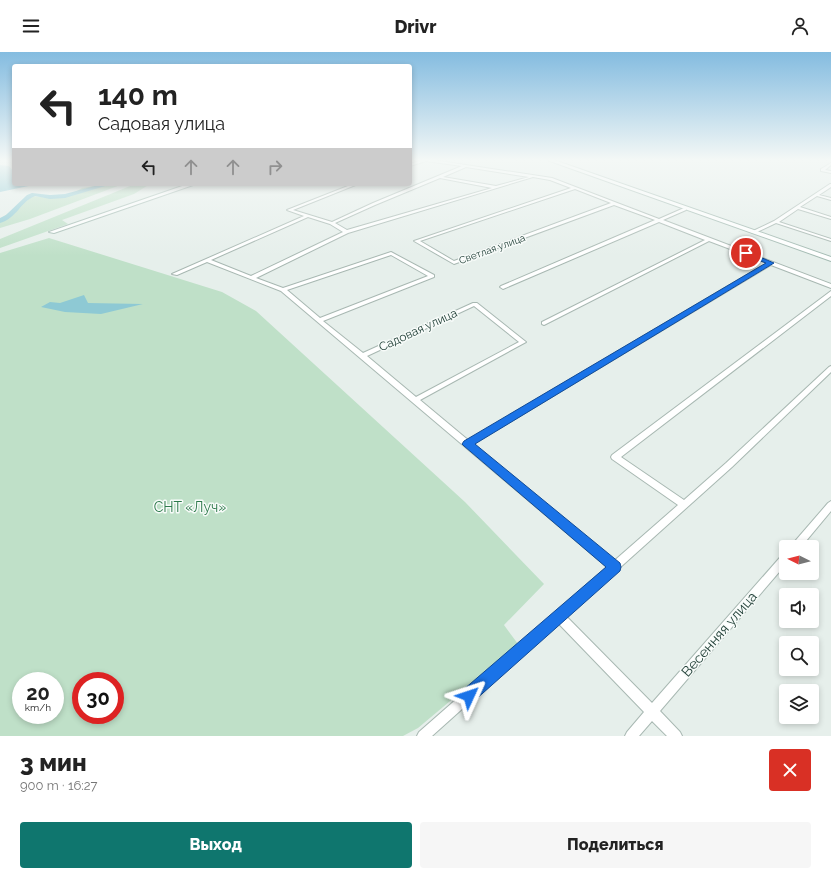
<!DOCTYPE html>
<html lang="ru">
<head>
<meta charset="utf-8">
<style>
  :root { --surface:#fff; --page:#f6f6f6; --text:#222; --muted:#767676; --accent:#0f766e }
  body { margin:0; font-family:Raleway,sans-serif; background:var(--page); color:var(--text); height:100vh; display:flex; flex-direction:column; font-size:15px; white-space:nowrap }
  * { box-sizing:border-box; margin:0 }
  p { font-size:13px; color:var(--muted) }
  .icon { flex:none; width:22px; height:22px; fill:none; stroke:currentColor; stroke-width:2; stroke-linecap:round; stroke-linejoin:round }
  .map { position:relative; height:684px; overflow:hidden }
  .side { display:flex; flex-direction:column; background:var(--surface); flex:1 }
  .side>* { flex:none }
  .guide { position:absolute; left:12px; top:12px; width:400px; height:122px; border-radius:4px; box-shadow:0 2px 6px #0003; background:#fff; color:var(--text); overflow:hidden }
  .needle { width:26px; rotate:276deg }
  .tools { position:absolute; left:779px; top:488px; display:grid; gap:8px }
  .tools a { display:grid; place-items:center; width:40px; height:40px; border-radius:4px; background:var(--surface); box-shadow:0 2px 6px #0003; font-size:20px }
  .speed { position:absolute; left:12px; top:620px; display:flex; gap:8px; font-size:20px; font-weight:700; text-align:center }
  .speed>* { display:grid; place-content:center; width:52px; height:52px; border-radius:50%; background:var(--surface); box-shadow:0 2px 6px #0003; line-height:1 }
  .speed small { font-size:10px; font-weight:400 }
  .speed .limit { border:6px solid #d22; background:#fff; color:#111 }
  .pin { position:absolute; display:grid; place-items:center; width:34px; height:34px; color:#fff; margin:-17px; border:2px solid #fff; border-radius:50%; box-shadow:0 1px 4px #0007 }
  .me { position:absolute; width:44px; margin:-22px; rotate:48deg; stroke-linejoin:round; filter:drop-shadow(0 0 3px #0008) }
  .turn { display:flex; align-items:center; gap:14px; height:84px; padding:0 20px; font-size:18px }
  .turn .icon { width:52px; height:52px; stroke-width:2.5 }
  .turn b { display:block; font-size:28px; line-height:34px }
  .lanes { display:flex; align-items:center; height:38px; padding:0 20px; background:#0003; justify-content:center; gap:20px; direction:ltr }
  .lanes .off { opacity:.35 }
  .round { display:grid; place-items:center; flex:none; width:42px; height:42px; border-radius:4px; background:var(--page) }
  .head { display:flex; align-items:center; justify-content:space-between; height:68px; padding:0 20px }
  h1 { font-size:24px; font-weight:800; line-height:30px }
  .cta { display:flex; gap:8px; margin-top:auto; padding:8px 20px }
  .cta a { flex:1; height:46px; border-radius:4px; background:var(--accent); color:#fff; font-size:16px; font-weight:800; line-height:46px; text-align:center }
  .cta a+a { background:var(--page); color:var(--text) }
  header { display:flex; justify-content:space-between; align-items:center; height:52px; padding:0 20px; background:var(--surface); font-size:18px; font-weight:800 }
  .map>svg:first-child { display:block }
  .green { fill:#bfe0c8; fill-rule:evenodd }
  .water { fill:#8ec9d4 }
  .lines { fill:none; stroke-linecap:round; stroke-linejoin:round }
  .river { fill:#8ec9d4; fill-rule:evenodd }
  .street-casing { stroke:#a8b8b2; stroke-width:2 }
  .secondary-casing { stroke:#a4bbb3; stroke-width:2 }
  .street { fill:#fff; fill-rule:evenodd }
  .secondary { fill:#fff; fill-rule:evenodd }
  .route { fill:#1a73e8; stroke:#114b97 }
  .labels { text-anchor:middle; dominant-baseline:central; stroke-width:3; stroke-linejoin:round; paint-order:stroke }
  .far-street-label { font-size:10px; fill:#24423a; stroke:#f7fbf9 }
  .street-label { font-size:12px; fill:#24423a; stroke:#f7fbf9 }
  .near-park-label { font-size:14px; fill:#2d7a4b; stroke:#f7fbf9 }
  .near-street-label { font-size:14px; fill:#24423a; stroke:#f7fbf9 }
</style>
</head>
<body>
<header><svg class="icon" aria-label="menu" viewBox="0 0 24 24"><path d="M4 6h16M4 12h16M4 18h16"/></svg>Drivr<svg class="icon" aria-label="person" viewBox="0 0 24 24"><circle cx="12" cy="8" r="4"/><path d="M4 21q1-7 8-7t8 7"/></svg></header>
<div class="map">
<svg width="831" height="684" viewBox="0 0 831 684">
  <rect width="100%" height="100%" fill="#e6efeb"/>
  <path class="green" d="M108 132H123L30 167 0 176V167L33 144 50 146 68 144 82 136Z
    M135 132H150L134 142 62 168 68 172 0 196V187Z
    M49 186 222 240 256 259 465 450 544 532 504 573 518 592 418 676 403 684H0V201ZM21 629H55V663H21ZM81 629H115V663H81Z"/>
  <path class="water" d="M0 113 9 114 14 120V132H38L0 140Z
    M84 243 88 251 143 252 101 262 65 260 41 255 50 250 60 251Z"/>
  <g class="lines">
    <path class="river" d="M102 132H112L65 146 50 147 35 144C20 150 17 166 0 171V166L6 163 27 143 32 141 50 143 65 142Z"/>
    <defs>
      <path id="street" d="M422 108H433L552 126 659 167 684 156H686V158L663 168 831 232V236L771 213 473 392 614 509 678 453 612 407 611 405 612 403 831 239V244L621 405 684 448 726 411 829 315 831 314V320L732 415 566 564 652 651 783 502 786 501V512L660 659 680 680 682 684H667L652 669 639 684H625L627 680 644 660 558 571 432 684H417L419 680 607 515 281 239 207 210 177 223 172 222 304 164 287 158 353 132H358L293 158 332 170 373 151 462 114 426 109 410 114V112ZM466 115 529 125 496 134 443 125ZM533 125 550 128 571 136 414 189 454 212 614 153 655 168 501 234 500 235 503 237 659 170 705 188 542 270V272L544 273 709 189 767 211 468 388 420 348 526 290 477 251H473L363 301 323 269 434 225V223L391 200 283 236 256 226 348 181ZM440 126 492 136 347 178 335 171 375 153ZM575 137 611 151 454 209 420 189ZM308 165 330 172 343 180 251 224 211 208ZM391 203 428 224 320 266 287 238ZM474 254 519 290 416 345 367 304Z
        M831 111V113L825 118 831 119V121L821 119V117Z
        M830 132H831V135L819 143 831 146V148L817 144 800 155 831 165V167L798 157 779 170 831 187V189L776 171 755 181 751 180 774 169Z
        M831 449V459L801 495H790L828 451Z"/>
      <path id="secondary" d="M547 108H554L831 205V209Z
        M188 132H196L54 181 49 180Z"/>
    </defs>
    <use href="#street" class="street-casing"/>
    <use href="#secondary" class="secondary-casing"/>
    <use href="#street" class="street"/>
    <use href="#secondary" class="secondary"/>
  </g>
  <linearGradient id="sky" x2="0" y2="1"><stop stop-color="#84bce0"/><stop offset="0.53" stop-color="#f4f8f6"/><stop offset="1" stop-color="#f4f8f6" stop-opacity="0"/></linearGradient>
  <rect width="831" height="204" fill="url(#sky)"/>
  <path class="route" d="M746 199 774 211 475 392 620 511 621 515 620 519 474 649 469 651 463 649 461 644 463 638 606 515 464 394 462 392 464 389 766 211 744 203V200Z"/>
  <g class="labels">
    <g class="far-street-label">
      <text transform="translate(492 197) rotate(-20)">Светлая улица</text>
    </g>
    <g class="street-label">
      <text transform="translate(418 278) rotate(-25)">Садовая улица</text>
    </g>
    <g class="near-park-label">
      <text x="190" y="455">СНТ «Луч»</text>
    </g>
    <g class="near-street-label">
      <text transform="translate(719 582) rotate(-49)">Весенняя улица</text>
    </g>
  </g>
</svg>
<div class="tools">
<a><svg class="needle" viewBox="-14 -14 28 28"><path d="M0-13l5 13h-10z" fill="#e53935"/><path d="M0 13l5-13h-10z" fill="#767676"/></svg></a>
<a><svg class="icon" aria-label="sound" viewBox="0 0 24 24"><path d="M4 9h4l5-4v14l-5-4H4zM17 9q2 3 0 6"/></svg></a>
<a><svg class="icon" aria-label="search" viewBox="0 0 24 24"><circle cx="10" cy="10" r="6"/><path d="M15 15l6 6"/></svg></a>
<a><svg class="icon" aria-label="layers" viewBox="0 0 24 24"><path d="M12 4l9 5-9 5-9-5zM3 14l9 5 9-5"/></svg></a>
</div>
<div class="speed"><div>20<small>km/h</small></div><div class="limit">30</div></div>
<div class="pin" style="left:746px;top:201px;background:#d93025"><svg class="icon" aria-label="arrive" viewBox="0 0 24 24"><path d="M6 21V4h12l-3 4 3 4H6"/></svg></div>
<svg class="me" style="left:469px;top:644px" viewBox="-20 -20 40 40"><path d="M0-17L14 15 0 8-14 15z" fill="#1a73e8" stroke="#fff" stroke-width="4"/></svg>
<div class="guide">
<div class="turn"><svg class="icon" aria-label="left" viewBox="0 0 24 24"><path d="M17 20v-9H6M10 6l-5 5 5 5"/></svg><div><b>140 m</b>Садовая улица</div></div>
<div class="lanes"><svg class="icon" aria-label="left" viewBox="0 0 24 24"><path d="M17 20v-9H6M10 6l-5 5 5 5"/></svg><svg class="icon off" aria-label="ahead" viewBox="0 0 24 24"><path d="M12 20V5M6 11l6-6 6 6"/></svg><svg class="icon off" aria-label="ahead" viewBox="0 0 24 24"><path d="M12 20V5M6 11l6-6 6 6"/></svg><svg class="icon off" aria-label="right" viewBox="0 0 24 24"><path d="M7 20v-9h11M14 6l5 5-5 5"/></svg></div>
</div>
</div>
<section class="side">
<div class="head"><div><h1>3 мин</h1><p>900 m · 16:27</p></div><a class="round" style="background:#d93025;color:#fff"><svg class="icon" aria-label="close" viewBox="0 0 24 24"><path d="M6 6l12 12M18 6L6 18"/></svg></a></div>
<div class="cta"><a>Выход</a><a>Поделиться</a></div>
</section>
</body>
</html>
